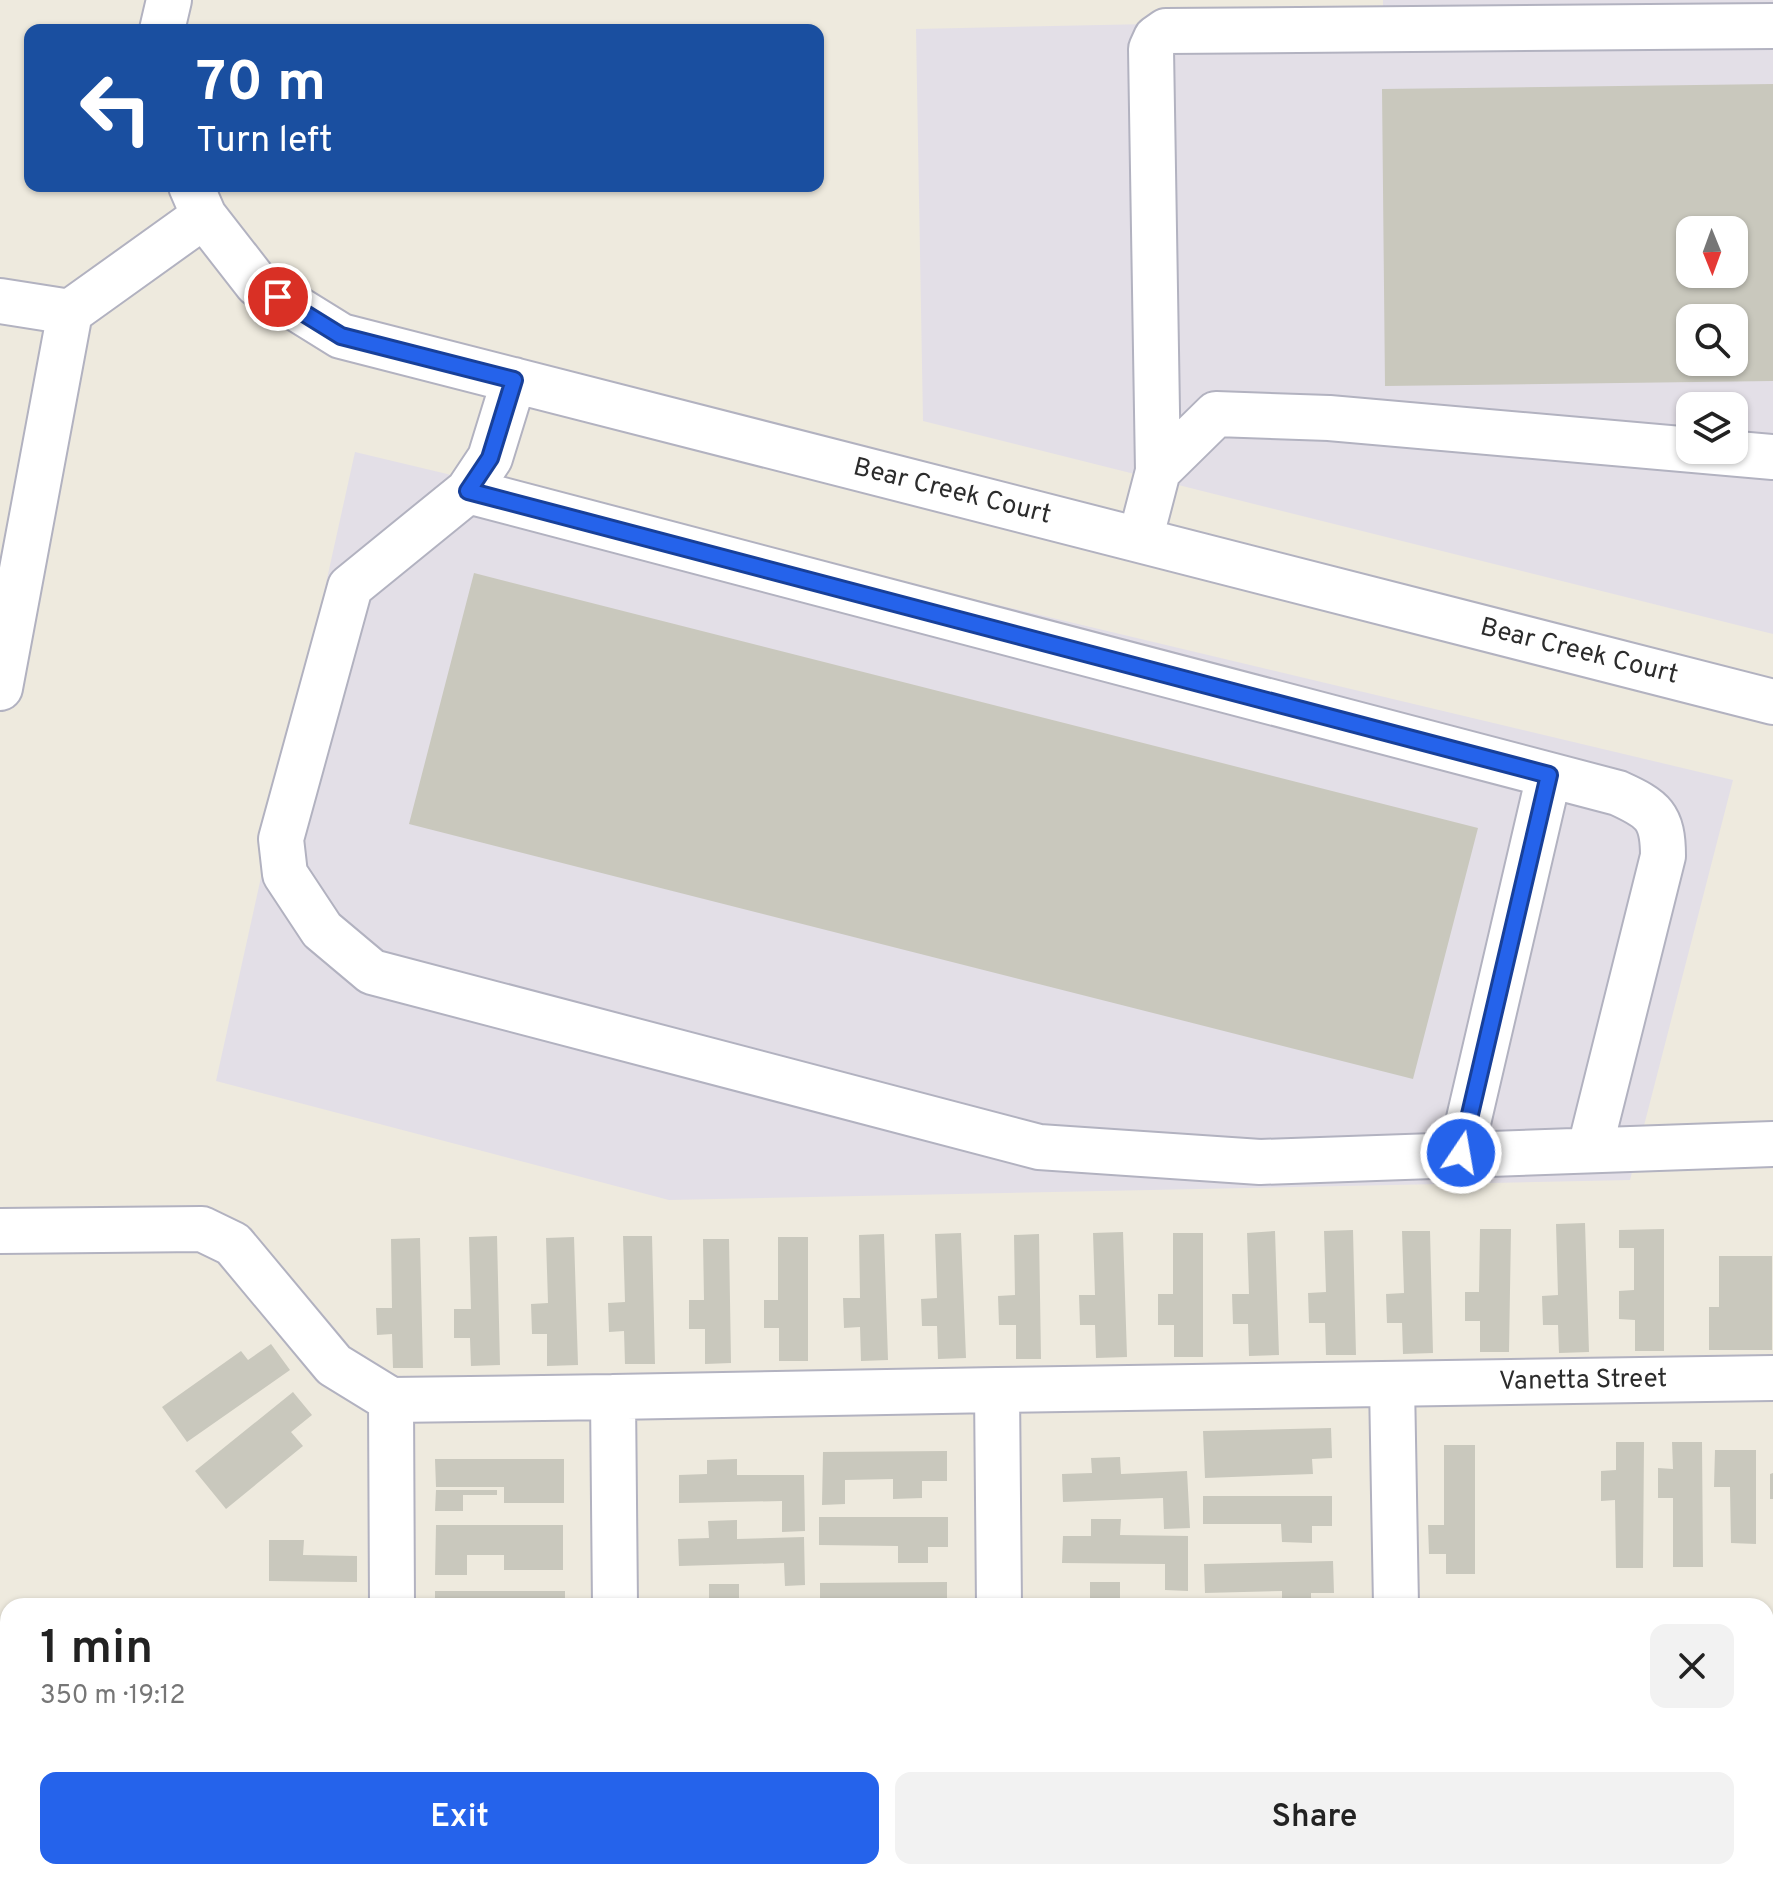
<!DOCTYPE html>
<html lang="en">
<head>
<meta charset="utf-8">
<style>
  :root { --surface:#fff; --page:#f2f2f2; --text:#222; --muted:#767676; --accent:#2563eb }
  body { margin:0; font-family:Overpass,sans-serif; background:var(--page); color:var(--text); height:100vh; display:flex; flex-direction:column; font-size:30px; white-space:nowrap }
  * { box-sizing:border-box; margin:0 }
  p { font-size:26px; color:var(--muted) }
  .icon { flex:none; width:44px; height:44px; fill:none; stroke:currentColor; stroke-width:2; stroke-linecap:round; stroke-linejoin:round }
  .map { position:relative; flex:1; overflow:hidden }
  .drawer { position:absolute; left:0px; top:1598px; width:1774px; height:282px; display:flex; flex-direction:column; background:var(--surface); border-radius:24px 24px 0 0; box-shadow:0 2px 6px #0004 }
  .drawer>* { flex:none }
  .banner { position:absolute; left:24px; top:24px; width:800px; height:168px; border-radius:16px; box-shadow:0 2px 6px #0004; background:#1a4fa0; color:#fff; overflow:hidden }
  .needle { width:52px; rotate:179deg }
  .controls { position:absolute; left:1676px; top:216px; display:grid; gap:16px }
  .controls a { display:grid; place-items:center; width:72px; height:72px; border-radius:16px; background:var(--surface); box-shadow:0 2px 6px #0004; font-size:40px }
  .pin { position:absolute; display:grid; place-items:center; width:68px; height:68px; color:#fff; margin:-34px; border:4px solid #fff; border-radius:50%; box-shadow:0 2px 8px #0007 }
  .me { position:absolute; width:88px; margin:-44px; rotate:12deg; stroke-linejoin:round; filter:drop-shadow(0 0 6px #0008) }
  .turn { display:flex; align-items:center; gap:28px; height:168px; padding:0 40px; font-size:36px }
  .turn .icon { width:104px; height:104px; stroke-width:2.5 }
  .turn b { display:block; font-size:56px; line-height:68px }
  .round { display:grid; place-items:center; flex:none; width:84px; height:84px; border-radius:16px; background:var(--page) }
  .summary { display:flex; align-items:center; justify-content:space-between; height:136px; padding:0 40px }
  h1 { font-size:48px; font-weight:600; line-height:60px }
  .action { display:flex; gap:16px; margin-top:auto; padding:16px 40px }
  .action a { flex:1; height:92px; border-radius:16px; background:var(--accent); color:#fff; font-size:32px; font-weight:600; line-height:92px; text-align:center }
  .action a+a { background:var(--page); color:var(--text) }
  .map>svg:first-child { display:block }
  .industrial { fill:#e3dfe7; fill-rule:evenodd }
  .building { fill:#c9c8bd; fill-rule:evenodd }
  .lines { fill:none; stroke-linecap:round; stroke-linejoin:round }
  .minor-casing { stroke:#b2b2c0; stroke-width:48 }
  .minor { stroke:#fff; stroke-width:44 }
  .route-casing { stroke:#184099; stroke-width:20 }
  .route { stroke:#2563eb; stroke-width:14 }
  .labels { text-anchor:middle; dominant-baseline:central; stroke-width:6; stroke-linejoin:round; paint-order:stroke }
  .street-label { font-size:26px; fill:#2c2c2c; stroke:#fff }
</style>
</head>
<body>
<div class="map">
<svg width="1773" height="1879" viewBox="0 0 1773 1879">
  <rect width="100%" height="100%" fill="#eeeade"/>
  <path class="industrial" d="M1383 0H1773V634L923 421 916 29 1383 19ZM1690 230H1734V274H1690ZM1690 318H1734V362H1690ZM1690 406H1734V450H1690Z
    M355 452 1733 780 1630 1180 669 1200 216 1081Z"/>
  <path class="building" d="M1773 84V381L1385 386 1382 89ZM1690 230H1734V274H1690ZM1690 318H1734V362H1690Z
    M474 573 1478 828 1413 1079 409 824Z
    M1585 1223 1589 1352 1559 1353 1558 1325H1543L1542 1296 1558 1295 1556 1224Z
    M1480 1229H1511L1509 1352H1480V1321H1465V1292H1479Z
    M1664 1229V1351H1635V1320L1619 1319V1291L1634 1290V1248H1619V1230Z
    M1353 1230 1356 1355H1326L1325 1323H1309L1308 1293 1326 1292 1324 1231Z
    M1275 1231 1279 1355 1249 1356 1248 1324H1233L1232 1294H1249L1247 1233Z
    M1402 1231H1430L1433 1353 1403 1354 1402 1323H1387L1386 1294 1404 1293Z
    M1123 1232 1127 1357 1096 1358 1095 1325H1080L1079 1295H1095L1093 1233Z
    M961 1233 966 1358 938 1359 937 1326H922L921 1299 937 1298 935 1234Z
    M1173 1233H1203V1357H1174V1325H1158V1294H1173Z
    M884 1234 888 1360 861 1361 860 1327 844 1328 843 1298H860L859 1235Z
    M1039 1234 1041 1359H1016V1325H999L998 1296 1015 1295 1014 1235Z
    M497 1236 500 1365 471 1366 470 1338H454V1309H471L469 1237Z
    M623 1236H652L655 1364H625L624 1331 609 1332 608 1303 625 1302Z
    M574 1237 578 1365 547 1366V1334H532L531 1304 548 1303 546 1238Z
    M778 1237H808V1361H779V1328H764V1300H778Z
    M420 1238 423 1368H393L392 1334 377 1335 376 1308H392L391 1239Z
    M703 1239H729L731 1363 705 1364V1329H689V1300H704Z
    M1719 1256H1772V1350H1709V1307H1719Z
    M271 1344 290 1370 187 1442 162 1407 241 1351 248 1360Z
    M293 1392 312 1415 291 1432 303 1446 226 1509 195 1471Z
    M1331 1428 1332 1458 1312 1459 1313 1474 1205 1478 1203 1431Z
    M1616 1442H1644L1643 1568H1616L1615 1500 1601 1501V1471L1616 1470Z
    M1672 1442H1702L1703 1567H1673V1498H1658V1468L1673 1469Z
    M1444 1445H1475V1574H1446V1554H1429L1428 1525H1444Z
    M1715 1450H1756V1544L1731 1543 1730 1487H1714Z
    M947 1451V1481H922V1498L893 1499V1479L845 1480V1504L822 1505 823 1452Z
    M1120 1457 1121 1474 1187 1471 1190 1528 1164 1529 1163 1498 1063 1502 1062 1474 1092 1473 1091 1458Z
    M435 1459H564V1503H504V1487H436Z
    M737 1459V1475H804L805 1531 782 1532V1501L679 1503V1475L707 1474V1460Z
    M1773 1473V1499H1770V1474Z
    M436 1490H497V1495H463V1511H435Z
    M1203 1496H1332V1526H1312V1543L1282 1542 1281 1524H1203Z
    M819 1517H948V1547H928V1563H898V1546L819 1545Z
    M1091 1519H1121L1120 1535 1188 1536V1591L1165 1590V1564L1062 1563 1063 1536H1091Z
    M737 1520V1539L804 1537 805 1585 785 1586 784 1563 679 1566 678 1539 709 1538 708 1521Z
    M436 1525H563V1570H504V1555H467V1575H435Z
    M269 1540H304L303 1555 357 1556V1582L269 1581Z
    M1333 1561 1334 1593H1311V1606H1282V1591L1205 1593 1204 1564Z
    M947 1582V1606H820V1583Z
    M1090 1582H1120V1599H1188V1606H1062V1599H1090Z
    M709 1584H739V1600L804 1601V1606H679V1601L709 1600Z
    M435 1591H565V1606H435Z
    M1766 1634H1773V1760H1766Z
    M251 1872H332V1879H251Z
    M436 1872H564V1879H436Z
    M680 1872H805V1879H680Z
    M824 1872H949V1878H824Z
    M1065 1872H1188L1189 1879H1065Z
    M1441 1872H1466L1467 1879H1441Z
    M1508 1872H1537V1879H1508Z
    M1644 1872H1670L1671 1879H1644Z
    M1710 1872H1737V1879H1710Z"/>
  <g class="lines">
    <defs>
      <path id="minor" d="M162 30 169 0
        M191 186 204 216 257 284 341 336 1773 702
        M0 301 70 312 204 216
        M514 380 490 458 468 491 350 587 281 839 285 874 322 930 372 972 1039 1147 1260 1162 1773 1144
        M1158 471 1151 49 1156 38 1166 31 1773 26
        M468 491 1618 793C1653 809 1663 816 1663 856L1590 1148
        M1140 540 1158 471 1216 414 1329 418 1773 457
        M0 688 70 312
        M1461 1153 1549 775
        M0 1231 202 1229 233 1244 334 1365 391 1400 613 1397
        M1392 1384 1396 1606
        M391 1400 392 1606
        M615 1606 613 1397 997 1390
        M999 1606 997 1390 1773 1378
        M1766 1813H1773
        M393 1872V1879
        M616 1872V1879
        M1001 1872V1879
        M1401 1879V1872"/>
    </defs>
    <use href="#minor" class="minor-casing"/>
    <use href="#minor" class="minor"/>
  </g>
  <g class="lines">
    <defs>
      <path id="route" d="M278 297 341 336 514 380 490 458 468 491 1549 775 1461 1153"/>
    </defs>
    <use href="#route" class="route-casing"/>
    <use href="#route" class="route"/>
  </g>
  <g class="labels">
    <g class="street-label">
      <text transform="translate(952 492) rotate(14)">Bear Creek Court</text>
      <text transform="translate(1579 652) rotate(14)">Bear Creek Court</text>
      <text transform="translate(1583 1381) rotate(-1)">Vanetta Street</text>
    </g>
  </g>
</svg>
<div class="controls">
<a><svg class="needle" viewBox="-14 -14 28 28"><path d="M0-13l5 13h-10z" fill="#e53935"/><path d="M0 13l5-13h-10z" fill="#767676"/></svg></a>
<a><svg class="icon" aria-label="search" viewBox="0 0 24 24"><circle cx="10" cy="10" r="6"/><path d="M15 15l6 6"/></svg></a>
<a><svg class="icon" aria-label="layers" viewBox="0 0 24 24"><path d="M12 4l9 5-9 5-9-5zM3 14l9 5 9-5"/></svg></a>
</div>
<div class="pin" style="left:278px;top:297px;background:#d93025"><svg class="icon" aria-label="arrive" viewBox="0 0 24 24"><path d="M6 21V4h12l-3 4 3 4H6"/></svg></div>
<svg class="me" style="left:1461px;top:1153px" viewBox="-20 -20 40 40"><circle r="17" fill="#2563eb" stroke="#fff" stroke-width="3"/><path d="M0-11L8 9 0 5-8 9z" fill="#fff"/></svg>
<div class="banner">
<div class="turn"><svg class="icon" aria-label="left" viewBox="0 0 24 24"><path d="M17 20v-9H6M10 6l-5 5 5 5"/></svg><div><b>70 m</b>Turn left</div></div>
</div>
<section class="drawer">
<div class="summary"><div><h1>1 min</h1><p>350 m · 19:12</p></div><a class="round"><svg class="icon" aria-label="close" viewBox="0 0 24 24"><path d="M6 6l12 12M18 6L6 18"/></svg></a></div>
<div class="action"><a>Exit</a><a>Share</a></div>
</section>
</div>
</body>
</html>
